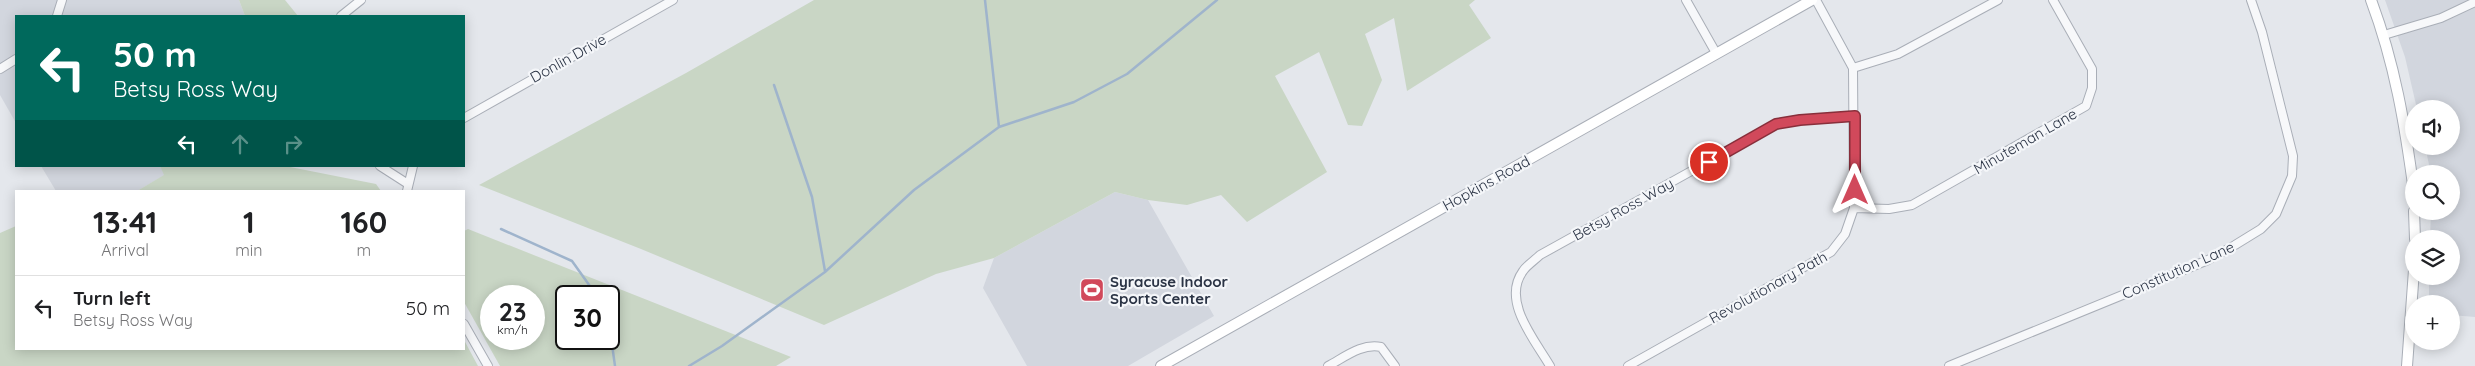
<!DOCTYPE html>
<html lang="en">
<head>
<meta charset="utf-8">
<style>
  :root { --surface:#fff; --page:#f6f6f6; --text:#202124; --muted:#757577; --line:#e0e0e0 }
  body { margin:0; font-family:Quicksand,sans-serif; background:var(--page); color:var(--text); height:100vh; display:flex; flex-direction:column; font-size:19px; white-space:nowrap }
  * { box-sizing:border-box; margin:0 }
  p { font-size:16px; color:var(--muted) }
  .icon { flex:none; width:28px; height:28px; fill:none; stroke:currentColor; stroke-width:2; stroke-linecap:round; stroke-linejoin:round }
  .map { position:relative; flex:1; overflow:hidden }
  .drawer { position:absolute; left:15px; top:190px; width:450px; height:160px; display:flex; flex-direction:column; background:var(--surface); border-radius:0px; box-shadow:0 2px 12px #0003 }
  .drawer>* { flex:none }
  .guide { position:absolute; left:15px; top:15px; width:450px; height:152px; border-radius:0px; box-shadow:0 2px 12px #0003; background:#00695c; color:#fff; overflow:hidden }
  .tools { position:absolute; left:2405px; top:100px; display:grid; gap:10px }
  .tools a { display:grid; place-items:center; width:55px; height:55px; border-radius:50%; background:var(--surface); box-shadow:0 2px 12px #0003; font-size:25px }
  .speed { position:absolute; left:480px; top:285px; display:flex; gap:10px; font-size:25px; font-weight:700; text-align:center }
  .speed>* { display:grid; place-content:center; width:65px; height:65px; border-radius:50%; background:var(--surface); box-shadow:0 2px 12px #0003; line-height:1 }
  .speed small { font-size:12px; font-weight:400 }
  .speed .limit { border:2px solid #111; border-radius:8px; background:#fff; color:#111 }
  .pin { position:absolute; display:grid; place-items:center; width:42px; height:42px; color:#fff; margin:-21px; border:2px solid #fff; border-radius:50%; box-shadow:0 1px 5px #0007 }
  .me { position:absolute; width:55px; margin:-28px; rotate:0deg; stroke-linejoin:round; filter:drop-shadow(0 0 4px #0008) }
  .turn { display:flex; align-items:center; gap:18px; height:105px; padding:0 15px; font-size:22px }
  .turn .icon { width:65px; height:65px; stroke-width:2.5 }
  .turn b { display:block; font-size:35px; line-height:42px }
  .lanes { display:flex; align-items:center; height:48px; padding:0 15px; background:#0003; justify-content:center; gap:25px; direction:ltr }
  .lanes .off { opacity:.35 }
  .eta { display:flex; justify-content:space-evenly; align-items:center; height:85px; text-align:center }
  .eta b { font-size:30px; font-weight:800; line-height:35px }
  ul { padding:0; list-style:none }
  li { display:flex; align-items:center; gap:15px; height:65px; padding:0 15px; border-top:1px solid var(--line) }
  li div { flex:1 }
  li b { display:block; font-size:19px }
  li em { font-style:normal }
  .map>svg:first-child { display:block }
  .built { fill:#d2d6de }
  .green { fill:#c9d6c5; fill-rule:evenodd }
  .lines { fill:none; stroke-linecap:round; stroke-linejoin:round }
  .stream { stroke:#9fb4cc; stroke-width:2.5 }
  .street-casing { stroke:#a9aeb7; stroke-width:10 }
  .secondary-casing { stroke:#a9aeb7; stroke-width:12 }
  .street { stroke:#f7f8fa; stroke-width:8 }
  .secondary { stroke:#fff; stroke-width:10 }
  .route-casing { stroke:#882f3b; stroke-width:12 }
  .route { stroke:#d1495b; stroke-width:9 }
  .labels { text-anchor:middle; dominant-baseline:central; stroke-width:4.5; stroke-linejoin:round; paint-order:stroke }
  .street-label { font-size:15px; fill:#2b3445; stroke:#f4f6f9 }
  .poi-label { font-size:15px; font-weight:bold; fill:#2b3445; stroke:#f4f6f9; text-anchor:start }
</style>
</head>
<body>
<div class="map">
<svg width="2475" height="366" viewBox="0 0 2475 366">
  <rect width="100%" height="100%" fill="#e4e7ec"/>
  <path class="built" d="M0 0H239L245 16H16V123L0 95Z
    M2385 0H2475V317L2451 315V304H2429V276H2451V239H2430L2431 211H2451V174H2431L2425 146H2451V109H2417L2405 57Z
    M41 166H160L165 175 137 191H56Z
    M1115 192 1148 200 1214 316 1128 366H1027L983 288 994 258Z"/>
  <path class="green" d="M239 0H285L298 16H245Z
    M814 0H1475L1469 5 1491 38 1407 91 1394 18 1365 34 1382 80 1362 126 1348 125 1319 52 1275 76 1327 172 1247 222 1221 195 1187 205 1148 200 1115 192 994 258 936 274 824 325 641 249 479 185 686 73Z
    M160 166H285L376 184 381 191H137L164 175Z
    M16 226V349H464V340L478 366H0V233Z
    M468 229 791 357 776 366H500L464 302V231ZM491 296H534V339H491ZM609 296V339H566V296Z"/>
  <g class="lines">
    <path class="stream" d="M985 0 999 127
      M774 85 812 197 825 271
      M501 229 572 261 597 296
      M609 323 615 366
      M689 366 722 346 825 272 914 190 999 127 1074 102 1127 74 1217 0"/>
    <defs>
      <path id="street" d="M1686 0 1716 53
        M57 16 62 0
        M341 16 361 0
        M2384 35 2441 18 2475 2
        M1853 68 1898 54 1998 0
        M0 69 16 59
        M464 118 673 0
        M380 166 408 184
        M407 191 413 166
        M1854 208 1889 209 1912 205 2086 106 2092 88V69L2053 0
        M464 324 488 366
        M1328 366C1345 357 1362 343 1381 347L1395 366
        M1550 366C1535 340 1501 301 1523 271 1527 265 1535 260 1540 255L1776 124 1801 120 1855 116
        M1628 366 1831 252 1845 234 1854 208 1853 68 1816 0
        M1949 366 2208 260 2235 245 2261 229 2276 214 2292 176 2293 156 2262 32 2251 0"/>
      <path id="secondary" d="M2371 0C2395 64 2405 125 2414 192
        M2414 211 2415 239
        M1161 366 1812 0
        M2407 366 2414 270"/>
    </defs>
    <use href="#street" class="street-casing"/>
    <use href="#secondary" class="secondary-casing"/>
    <use href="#street" class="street"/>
    <use href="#secondary" class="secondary"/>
  </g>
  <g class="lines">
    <defs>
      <path id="route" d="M1709 162 1776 124 1800 120 1855 116V190"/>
    </defs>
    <use href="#route" class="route-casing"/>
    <use href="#route" class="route"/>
  </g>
  <defs>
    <symbol id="stadium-square" viewBox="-11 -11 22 22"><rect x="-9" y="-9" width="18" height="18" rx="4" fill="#d1495b" stroke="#f4f6f9"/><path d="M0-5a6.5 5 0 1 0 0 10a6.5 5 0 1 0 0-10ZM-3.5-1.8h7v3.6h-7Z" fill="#fff"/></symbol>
  </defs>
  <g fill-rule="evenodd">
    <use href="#stadium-square" x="1078" y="276" width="28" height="28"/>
  </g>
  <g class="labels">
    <g class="street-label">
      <text transform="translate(568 58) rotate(-29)">Donlin Drive</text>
      <text transform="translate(2025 141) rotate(-30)">Minuteman Lane</text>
      <text transform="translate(1486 183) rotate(-29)">Hopkins Road</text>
      <text transform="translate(1623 209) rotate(-29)">Betsy Ross Way</text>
      <text transform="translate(2178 270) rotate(-24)">Constitution Lane</text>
      <text transform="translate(1768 287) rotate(-29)">Revolutionary Path</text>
    </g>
    <g class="poi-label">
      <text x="1110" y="281">Syracuse Indoor<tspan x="1110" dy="17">Sports Center</tspan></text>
    </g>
  </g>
</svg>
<div class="tools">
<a><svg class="icon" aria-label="sound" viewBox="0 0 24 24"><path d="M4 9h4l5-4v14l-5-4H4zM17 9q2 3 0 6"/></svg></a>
<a><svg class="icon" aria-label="search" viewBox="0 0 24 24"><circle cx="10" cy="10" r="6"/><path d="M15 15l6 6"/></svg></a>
<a><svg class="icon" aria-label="layers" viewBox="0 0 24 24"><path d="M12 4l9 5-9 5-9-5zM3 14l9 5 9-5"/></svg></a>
<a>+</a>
</div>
<div class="speed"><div>23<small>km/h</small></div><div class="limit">30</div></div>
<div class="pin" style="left:1709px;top:162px;background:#d93025"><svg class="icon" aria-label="arrive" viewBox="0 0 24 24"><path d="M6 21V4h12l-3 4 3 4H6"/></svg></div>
<svg class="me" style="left:1855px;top:190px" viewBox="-20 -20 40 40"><path d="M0-17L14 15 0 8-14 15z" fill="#d1495b" stroke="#fff" stroke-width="4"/></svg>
<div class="guide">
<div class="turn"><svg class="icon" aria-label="left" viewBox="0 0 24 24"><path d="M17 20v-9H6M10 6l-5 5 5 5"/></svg><div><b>50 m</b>Betsy Ross Way</div></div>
<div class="lanes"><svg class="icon" aria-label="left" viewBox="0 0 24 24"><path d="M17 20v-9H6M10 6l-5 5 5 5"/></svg><svg class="icon off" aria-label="ahead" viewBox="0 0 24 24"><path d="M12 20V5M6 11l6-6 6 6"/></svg><svg class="icon off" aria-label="right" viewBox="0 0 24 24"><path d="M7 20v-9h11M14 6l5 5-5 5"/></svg></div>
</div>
<section class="drawer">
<div class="eta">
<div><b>13:41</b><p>Arrival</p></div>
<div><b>1</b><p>min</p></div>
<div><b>160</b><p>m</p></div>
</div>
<ul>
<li><svg class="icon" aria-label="left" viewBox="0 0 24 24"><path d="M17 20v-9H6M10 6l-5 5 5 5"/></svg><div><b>Turn left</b><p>Betsy Ross Way</p></div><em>50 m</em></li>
</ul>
</section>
</div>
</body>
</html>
